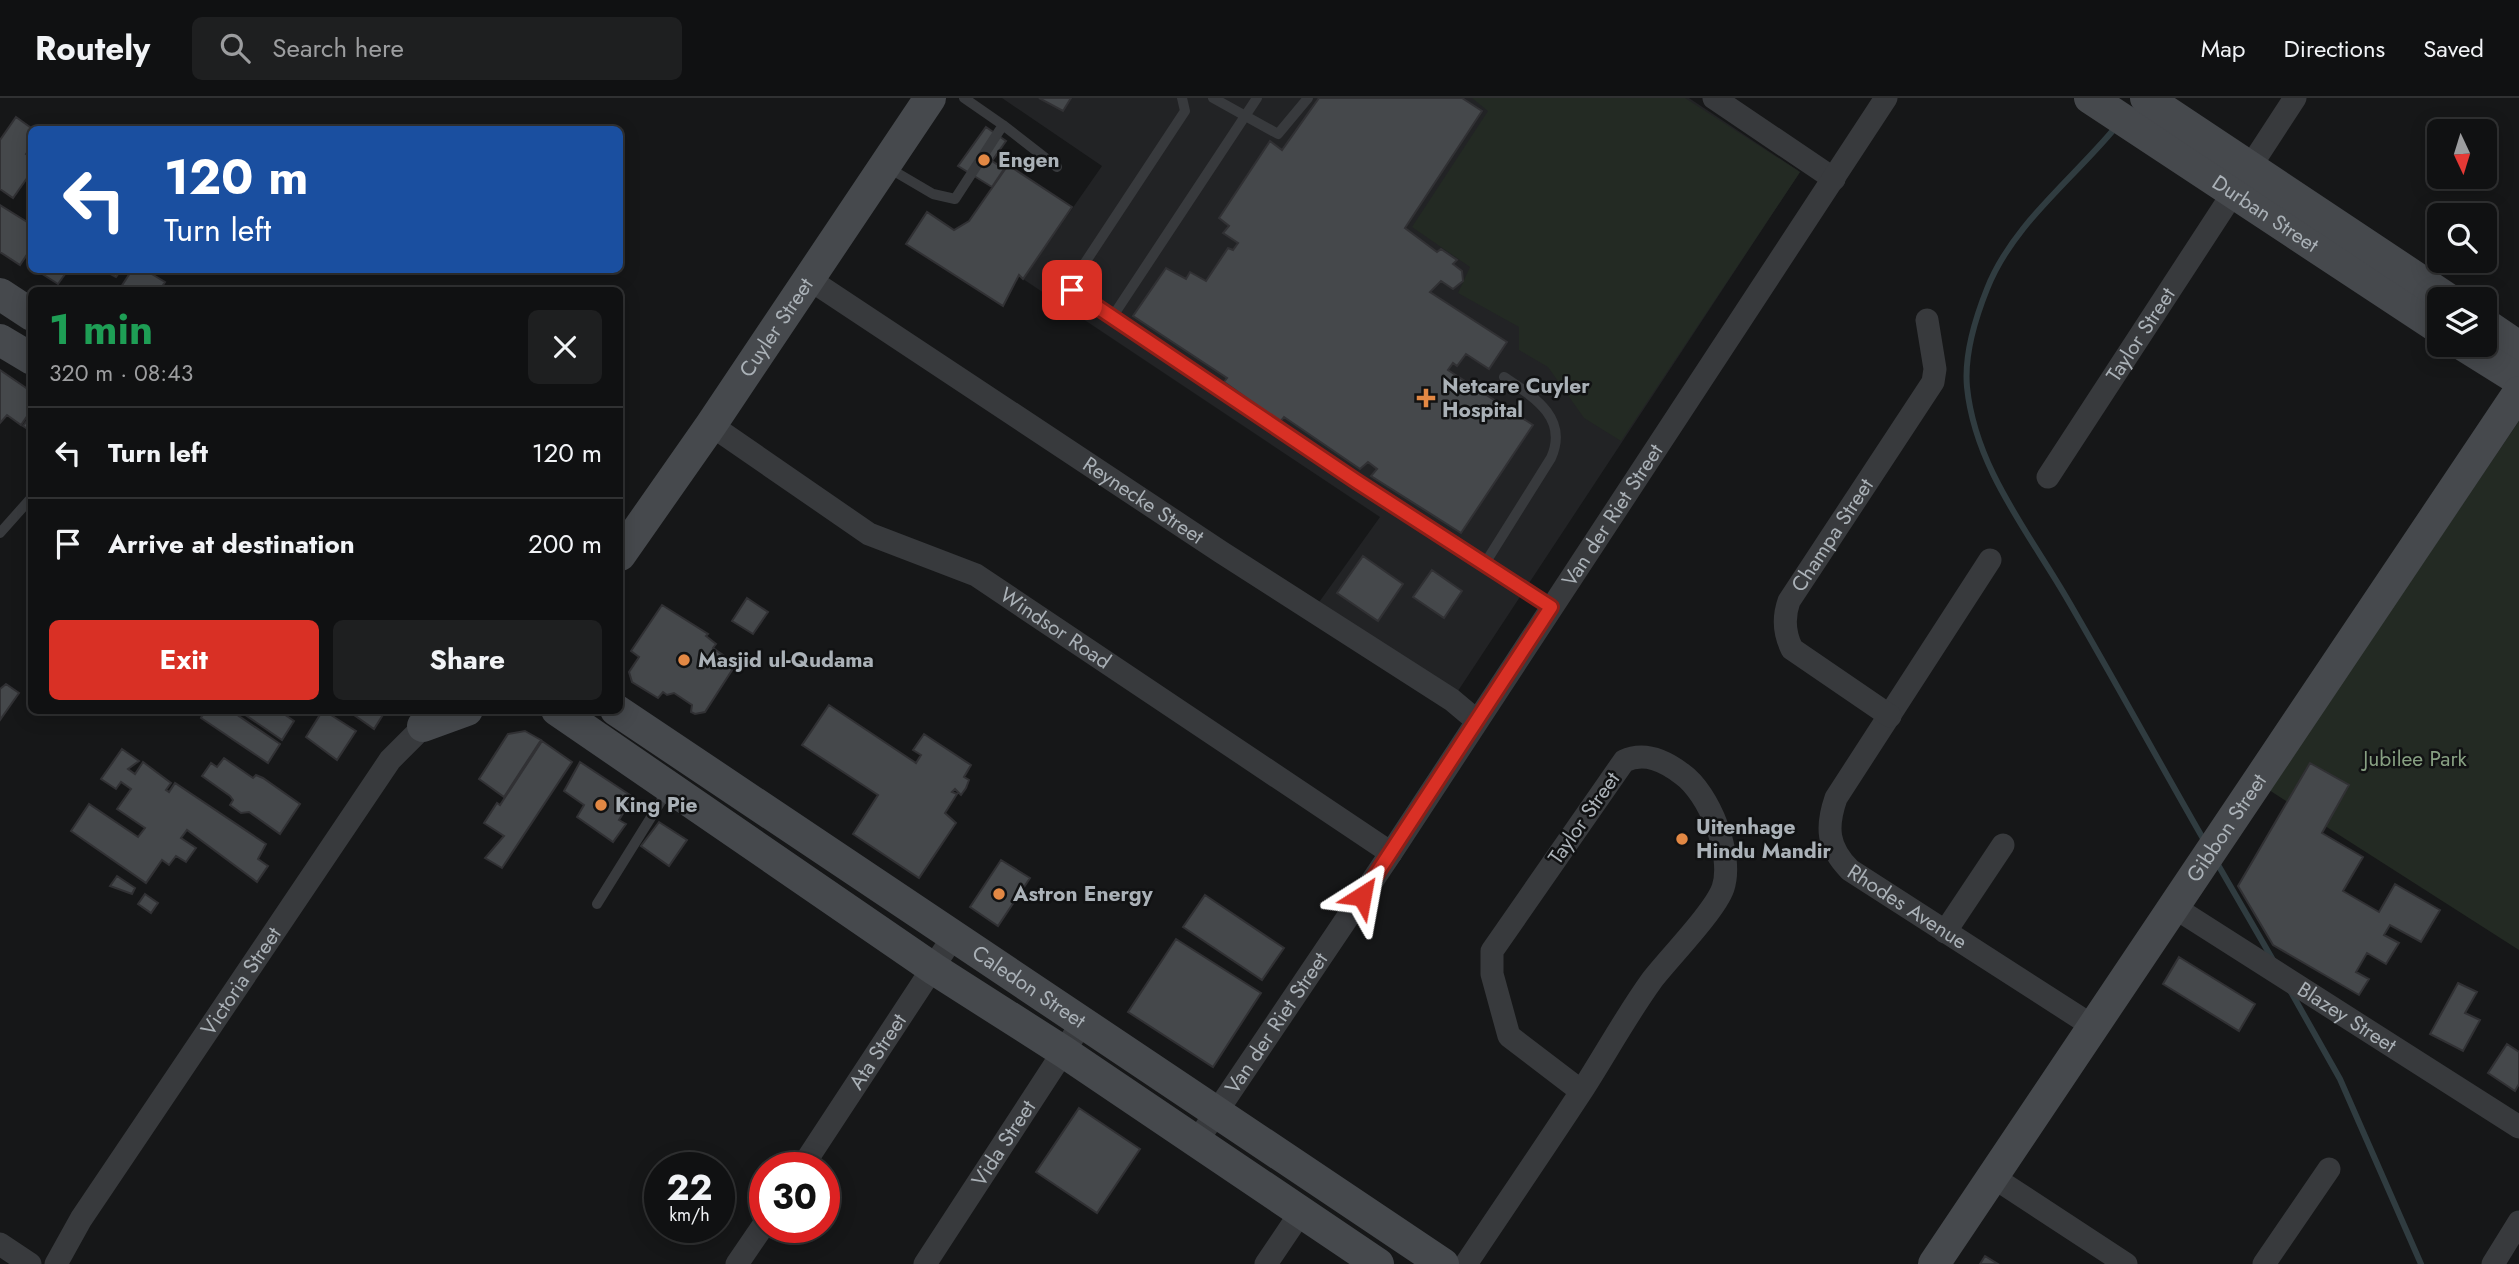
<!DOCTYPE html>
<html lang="en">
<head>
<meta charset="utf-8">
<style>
  :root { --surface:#101112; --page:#1e1f20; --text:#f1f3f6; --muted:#9c9d9f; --line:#303132; --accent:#d93025 }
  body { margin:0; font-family:Jost,sans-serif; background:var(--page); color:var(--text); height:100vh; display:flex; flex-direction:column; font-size:26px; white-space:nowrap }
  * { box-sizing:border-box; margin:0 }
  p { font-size:23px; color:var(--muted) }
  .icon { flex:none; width:38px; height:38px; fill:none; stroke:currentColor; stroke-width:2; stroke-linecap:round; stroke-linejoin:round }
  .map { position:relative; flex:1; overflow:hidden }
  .drawer { position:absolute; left:28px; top:189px; width:595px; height:427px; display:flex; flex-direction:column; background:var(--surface); border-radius:10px; box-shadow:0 4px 18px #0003,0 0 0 2px var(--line) }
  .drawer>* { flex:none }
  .banner { position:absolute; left:28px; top:28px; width:595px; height:147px; border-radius:10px; box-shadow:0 4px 18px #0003,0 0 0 2px var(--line); background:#1a4fa0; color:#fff; overflow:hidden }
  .needle { width:46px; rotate:176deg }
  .controls { position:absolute; left:2427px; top:21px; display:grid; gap:14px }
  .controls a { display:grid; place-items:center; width:70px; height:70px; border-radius:10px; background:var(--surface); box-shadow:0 4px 18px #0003,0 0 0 2px var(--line); font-size:35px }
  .speed { position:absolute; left:644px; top:1054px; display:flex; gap:14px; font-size:35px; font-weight:700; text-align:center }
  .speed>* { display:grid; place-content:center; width:91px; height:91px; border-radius:50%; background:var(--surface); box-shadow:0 4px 18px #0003,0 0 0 2px var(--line); line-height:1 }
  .speed small { font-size:18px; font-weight:400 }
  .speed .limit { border:10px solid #d22; background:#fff; color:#111 }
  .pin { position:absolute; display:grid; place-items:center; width:60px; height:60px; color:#fff; margin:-30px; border-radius:14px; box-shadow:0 4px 10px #0006 }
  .me { position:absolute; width:77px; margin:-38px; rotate:34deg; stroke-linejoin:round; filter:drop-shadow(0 0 5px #0008) }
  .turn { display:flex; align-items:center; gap:24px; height:147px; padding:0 21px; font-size:32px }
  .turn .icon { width:91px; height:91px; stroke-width:2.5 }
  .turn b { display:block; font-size:49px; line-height:60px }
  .round { display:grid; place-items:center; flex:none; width:74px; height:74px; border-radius:10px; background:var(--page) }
  .head { display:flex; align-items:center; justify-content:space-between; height:119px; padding:0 21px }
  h1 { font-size:42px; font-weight:700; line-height:52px; color:#1e9e55 }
  .cta { display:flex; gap:14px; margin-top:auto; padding:14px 21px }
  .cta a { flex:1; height:80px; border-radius:10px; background:var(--accent); color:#fff; font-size:28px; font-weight:700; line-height:80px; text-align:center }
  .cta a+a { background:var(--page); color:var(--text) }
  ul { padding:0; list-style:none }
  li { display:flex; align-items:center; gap:21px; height:91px; padding:0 21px; border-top:2px solid var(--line) }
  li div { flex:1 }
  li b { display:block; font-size:26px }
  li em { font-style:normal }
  header { display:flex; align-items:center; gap:42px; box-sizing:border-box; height:98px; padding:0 35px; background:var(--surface); border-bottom:2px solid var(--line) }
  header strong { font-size:33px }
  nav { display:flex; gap:38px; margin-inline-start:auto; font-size:24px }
  .search { width:490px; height:63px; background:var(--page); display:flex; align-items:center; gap:18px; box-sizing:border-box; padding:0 24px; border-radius:10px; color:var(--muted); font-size:26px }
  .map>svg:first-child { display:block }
  .built { fill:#222325 }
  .green { fill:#232a23 }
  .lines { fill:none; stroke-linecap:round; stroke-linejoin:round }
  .stream { stroke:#303c40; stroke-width:6 }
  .building { fill:#45484b; stroke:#313134; stroke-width:2 }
  .lane { stroke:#383a3d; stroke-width:10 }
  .street { stroke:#383a3d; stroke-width:23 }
  .secondary { stroke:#46494d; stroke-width:32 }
  .route-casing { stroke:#8d1f18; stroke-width:18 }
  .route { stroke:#d93025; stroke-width:12 }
  .poi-dot { fill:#e28844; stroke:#111213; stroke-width:2.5 }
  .labels { text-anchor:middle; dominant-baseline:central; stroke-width:5; stroke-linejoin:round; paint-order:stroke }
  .poi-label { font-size:21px; font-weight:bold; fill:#aab1b7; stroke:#111213; text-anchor:start }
  .street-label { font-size:21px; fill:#aab1b7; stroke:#111213 }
  .park-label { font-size:21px; fill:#87a082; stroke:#111213 }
</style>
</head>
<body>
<header>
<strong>Routely</strong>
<div class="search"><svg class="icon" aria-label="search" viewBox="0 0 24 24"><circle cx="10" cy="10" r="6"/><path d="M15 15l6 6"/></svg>Search here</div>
<nav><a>Map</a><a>Directions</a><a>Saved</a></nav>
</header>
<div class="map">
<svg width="2519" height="1166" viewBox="0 0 2519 1166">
  <rect width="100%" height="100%" fill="#161718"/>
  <path class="built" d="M1002 0H1689L1800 74 1452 602 1312 514 1380 419 1023 181 1102 68Z"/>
  <path class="green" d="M1472 0H1685L1800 74 1621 343 1584 320 1548 269 1519 252V229L1458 195 1470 169 1412 129 1488 13Z
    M2519 323V852L2269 692Z"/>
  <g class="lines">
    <path class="stream" d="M2115 30C2072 82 2012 127 1987 191 1975 221 1964 257 1967 289 1975 370 2030 436 2069 504 2115 583 2159 664 2205 744
      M2217 765 2273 862
      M2291 894 2340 981 2421 1166"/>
  </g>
  <path class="building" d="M1039 0H1071L1063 13Z
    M1319 0H1462L1482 13 1405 130 1437 154 1441 151 1457 162 1453 166 1462 173 1463 183 1453 191 1441 183 1430 194 1507 244 1489 271 1466 256 1457 268 1453 265 1448 272 1533 327 1461 435 1371 378 1377 371 1368 364 1360 371 1284 319 1280 324 1224 284 1227 280 1133 218 1166 170 1186 181 1190 174 1206 183 1228 150 1233 152 1238 145 1223 135 1229 128 1219 120 1270 43 1282 52Z
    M16 19 34 32 32 48 26 56 32 60V73L13 100 0 91V42Z
    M986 29 1006 43 992 63 1004 71 992 89 958 68Z
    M1008 67 1072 109 1023 181 1019 177 1003 208 906 146 927 114 954 132 969 123Z
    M0 107 32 127V149L20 167 0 154Z
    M36 172H68L58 186Z
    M103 172H121L116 179Z
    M132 172H145L165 184 160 192H119Z
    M0 272 32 294V311L21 327 7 317 0 325Z
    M32 316V334L23 328Z
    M1363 458 1403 486 1378 523 1337 495Z
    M1432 472 1462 493 1444 520 1413 499Z
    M747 500 768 514 753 536 732 523Z
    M662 507 708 536 706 538 716 546 713 550 736 566 705 614 695 616 691 614 692 607 674 595 667 597 663 594 658 600 632 584 629 574 639 559 631 553Z
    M6 586 19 595 0 622V591Z
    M829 607 916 665 921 657 913 652 924 636 971 667 964 679 969 682 966 690 961 697 955 691 952 694 957 696 945 715 956 725 919 780 853 736 878 697 802 647Z
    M205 612H230L280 646 268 665 201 620Z
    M238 612H278L294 623 282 642Z
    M323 612 356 633 337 662 306 639Z
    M347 612H386L374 631Z
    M525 633 541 642 504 699 479 681 508 636Z
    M542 643 572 664 502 770 485 760 504 738 484 725 497 705 500 707Z
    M122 651 139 663 128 671 135 676 143 664 171 685 166 692 169 694 175 685 266 746 258 761 268 768 257 784 187 732 181 740 196 750 186 764 176 758 169 767 162 762 146 785 71 733 89 706 138 739 145 730 117 711 131 691 121 684 116 691 101 681Z
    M224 660 253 680 256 677 263 680 300 706 280 736 249 714 241 715 230 707 233 702 230 698 202 678 211 665 217 669Z
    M580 664 633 699 619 722 626 726 613 744 577 719 584 707 564 693Z
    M2310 665 2349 687 2322 735 2363 759 2343 793 2379 814 2395 786 2440 812 2421 844 2390 827 2384 837 2399 845 2386 866 2367 855 2356 874 2369 881 2359 897 2273 847 2238 788Z
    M659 724 687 742 669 768 641 748Z
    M1001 762 1030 780 998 828 970 809Z
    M117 778 135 790 132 796 110 788Z
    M145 796 158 805 151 815 138 806Z
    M1205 797 1284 850 1262 882 1183 829Z
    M1176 841 1261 895 1213 969 1128 914Z
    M2179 859 2255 906 2239 933 2163 886Z
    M2458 885 2477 894 2465 915 2480 922 2463 953 2430 936Z
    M2507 946 2519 954V986L2515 993 2488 975Z
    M1079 1010 1140 1051 1097 1115 1036 1074Z
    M1985 1158 1998 1166H1980Z"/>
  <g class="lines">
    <path class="lane" d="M964 0 1003 27
      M1182 0 1185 13 1071 186 1072 192 1111 221 1257 0
      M1213 0 1278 36 1308 0
      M887 69 933 96 955 101 1003 27 1057 69
      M1111 221 1484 467 1551 360C1569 320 1534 299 1504 279
      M0 435 32 399
      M1484 467 1551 509
      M597 806 668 692"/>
    <g class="street">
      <path d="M1714 0 1834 81"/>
      <path id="s1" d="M809 181 1221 454 1452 602 1477 623"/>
      <path id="s2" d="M711 327 869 436 976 477 1391 755"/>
      <path id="s3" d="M2048 379 2295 0"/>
      <path id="s4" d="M1990 462 1836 700C1826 729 1827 749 1850 772L2094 929"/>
      <path id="s5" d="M1890 618 1792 551C1784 535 1783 520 1789 503L1933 284 1935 271 1927 222"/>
      <path id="s6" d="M2174 809 2519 1029"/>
      <path d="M1945 834 2003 747"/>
      <path id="s7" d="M1197 1043 1391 755 1886 0"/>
      <path id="s8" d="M802 1069 953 839"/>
      <path d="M1993 1079 2126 1166"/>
      <path d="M0 1146 30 1166"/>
      <path id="s9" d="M56 1166 81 1121 390 662 433 619"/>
      <path d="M737 1166 765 1125"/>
      <path id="s10" d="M925 1166 1082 925"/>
      <path d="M1266 1166 1301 1114"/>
      <path d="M1466 1166C1504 1109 1543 1052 1581 994 1605 957 1626 918 1652 882 1669 860 1715 813 1723 790 1734 757 1709 695 1682 676 1665 663 1645 653 1624 663L1492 853V876L1509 938 1581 993"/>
      <path d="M2264 1166 2329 1071"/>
      <path d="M2493 1166 2519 1124"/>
    </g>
    <g class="secondary">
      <path id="s11" d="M2090 0 2440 231"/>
      <path d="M2146 0 2448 201"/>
      <path d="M0 196 32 217"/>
      <path d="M2485 226 2519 249"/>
      <path d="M0 242 32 261"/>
      <path d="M2463 247 2519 282"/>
      <path id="s12" d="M620 457 711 327 930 0"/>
      <path d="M557 612 934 871 1064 954 1378 1166"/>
      <path id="s13" d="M616 612 1443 1166"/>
      <path d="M423 628 467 612"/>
      <path id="s14" d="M1934 1166 2519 294"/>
    </g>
  </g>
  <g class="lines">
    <defs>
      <path id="route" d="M1072 192 1356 383 1551 509 1362 798"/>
    </defs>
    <use href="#route" class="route-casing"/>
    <use href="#route" class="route"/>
  </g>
  <g class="poi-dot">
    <circle cx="984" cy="62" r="7"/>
    <path d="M1422.5 289.5h7v7h7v7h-7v7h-7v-7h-7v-7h7z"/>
    <circle cx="684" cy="562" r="7"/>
    <circle cx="601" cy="707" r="7"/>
    <circle cx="1682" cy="741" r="7"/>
    <circle cx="999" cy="796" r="7"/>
  </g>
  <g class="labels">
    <g class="poi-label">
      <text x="998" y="62">Engen</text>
      <text x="1442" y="288">Netcare Cuyler<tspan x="1442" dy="24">Hospital</tspan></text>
      <text x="698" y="562">Masjid ul-Qudama</text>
      <text x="615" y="707">King Pie</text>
      <text x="1696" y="729">Uitenhage<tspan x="1696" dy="24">Hindu Mandir</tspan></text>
      <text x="1013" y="796">Astron Energy</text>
    </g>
    <g class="street-label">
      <text stroke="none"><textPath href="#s11" startOffset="210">Durban Street</textPath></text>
      <text stroke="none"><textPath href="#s12" startOffset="276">Cuyler Street</textPath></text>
      <text stroke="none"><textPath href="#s3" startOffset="170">Taylor Street</textPath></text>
      <text stroke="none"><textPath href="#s1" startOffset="401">Reynecke Street</textPath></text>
      <text stroke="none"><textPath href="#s7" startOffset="751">Van der Riet Street</textPath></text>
      <text stroke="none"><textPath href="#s5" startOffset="247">Champa Street</textPath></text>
      <text stroke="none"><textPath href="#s2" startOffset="402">Windsor Road</textPath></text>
      <text transform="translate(1584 720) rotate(-55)">Taylor Street</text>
      <text stroke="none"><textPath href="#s14" startOffset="525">Gibbon Street</textPath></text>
      <text stroke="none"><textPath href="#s4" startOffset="430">Rhodes Avenue</textPath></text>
      <text stroke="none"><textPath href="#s9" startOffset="338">Victoria Street</textPath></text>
      <text stroke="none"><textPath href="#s13" startOffset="497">Caledon Street</textPath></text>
      <text stroke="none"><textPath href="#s6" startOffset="205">Blazey Street</textPath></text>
      <text stroke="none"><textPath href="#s7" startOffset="142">Van der Riet Street</textPath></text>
      <text stroke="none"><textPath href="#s8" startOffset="138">Ata Street</textPath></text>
      <text stroke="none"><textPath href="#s10" startOffset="144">Vida Street</textPath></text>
    </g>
    <g class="park-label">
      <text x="2415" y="661">Jubilee Park</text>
    </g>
  </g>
</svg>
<div class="controls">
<a><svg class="needle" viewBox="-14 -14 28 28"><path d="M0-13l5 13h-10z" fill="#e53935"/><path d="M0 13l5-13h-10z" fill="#9c9d9f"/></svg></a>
<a><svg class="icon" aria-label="search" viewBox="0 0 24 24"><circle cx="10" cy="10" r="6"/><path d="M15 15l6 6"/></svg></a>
<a><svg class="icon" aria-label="layers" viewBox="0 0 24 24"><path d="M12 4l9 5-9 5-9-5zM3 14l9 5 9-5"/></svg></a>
</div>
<div class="speed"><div>22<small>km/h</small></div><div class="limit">30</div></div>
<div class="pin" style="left:1072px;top:192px;background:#d93025"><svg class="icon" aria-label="arrive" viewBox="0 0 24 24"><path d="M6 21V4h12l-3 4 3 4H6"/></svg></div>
<svg class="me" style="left:1362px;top:798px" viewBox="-20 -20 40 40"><path d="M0-17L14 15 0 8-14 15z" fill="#d93025" stroke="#fff" stroke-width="4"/></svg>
<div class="banner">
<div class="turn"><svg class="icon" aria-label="left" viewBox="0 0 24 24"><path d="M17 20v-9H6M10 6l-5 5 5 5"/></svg><div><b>120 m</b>Turn left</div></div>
</div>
<section class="drawer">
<div class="head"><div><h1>1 min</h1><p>320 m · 08:43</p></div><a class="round"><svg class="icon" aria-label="close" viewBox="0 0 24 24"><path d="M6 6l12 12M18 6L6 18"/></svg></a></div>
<ul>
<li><svg class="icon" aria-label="left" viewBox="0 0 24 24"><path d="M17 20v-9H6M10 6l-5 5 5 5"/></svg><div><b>Turn left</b></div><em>120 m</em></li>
<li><svg class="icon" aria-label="arrive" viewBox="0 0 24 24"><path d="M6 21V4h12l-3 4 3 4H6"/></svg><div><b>Arrive at destination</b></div><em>200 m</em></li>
</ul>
<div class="cta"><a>Exit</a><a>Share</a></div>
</section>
</div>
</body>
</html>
